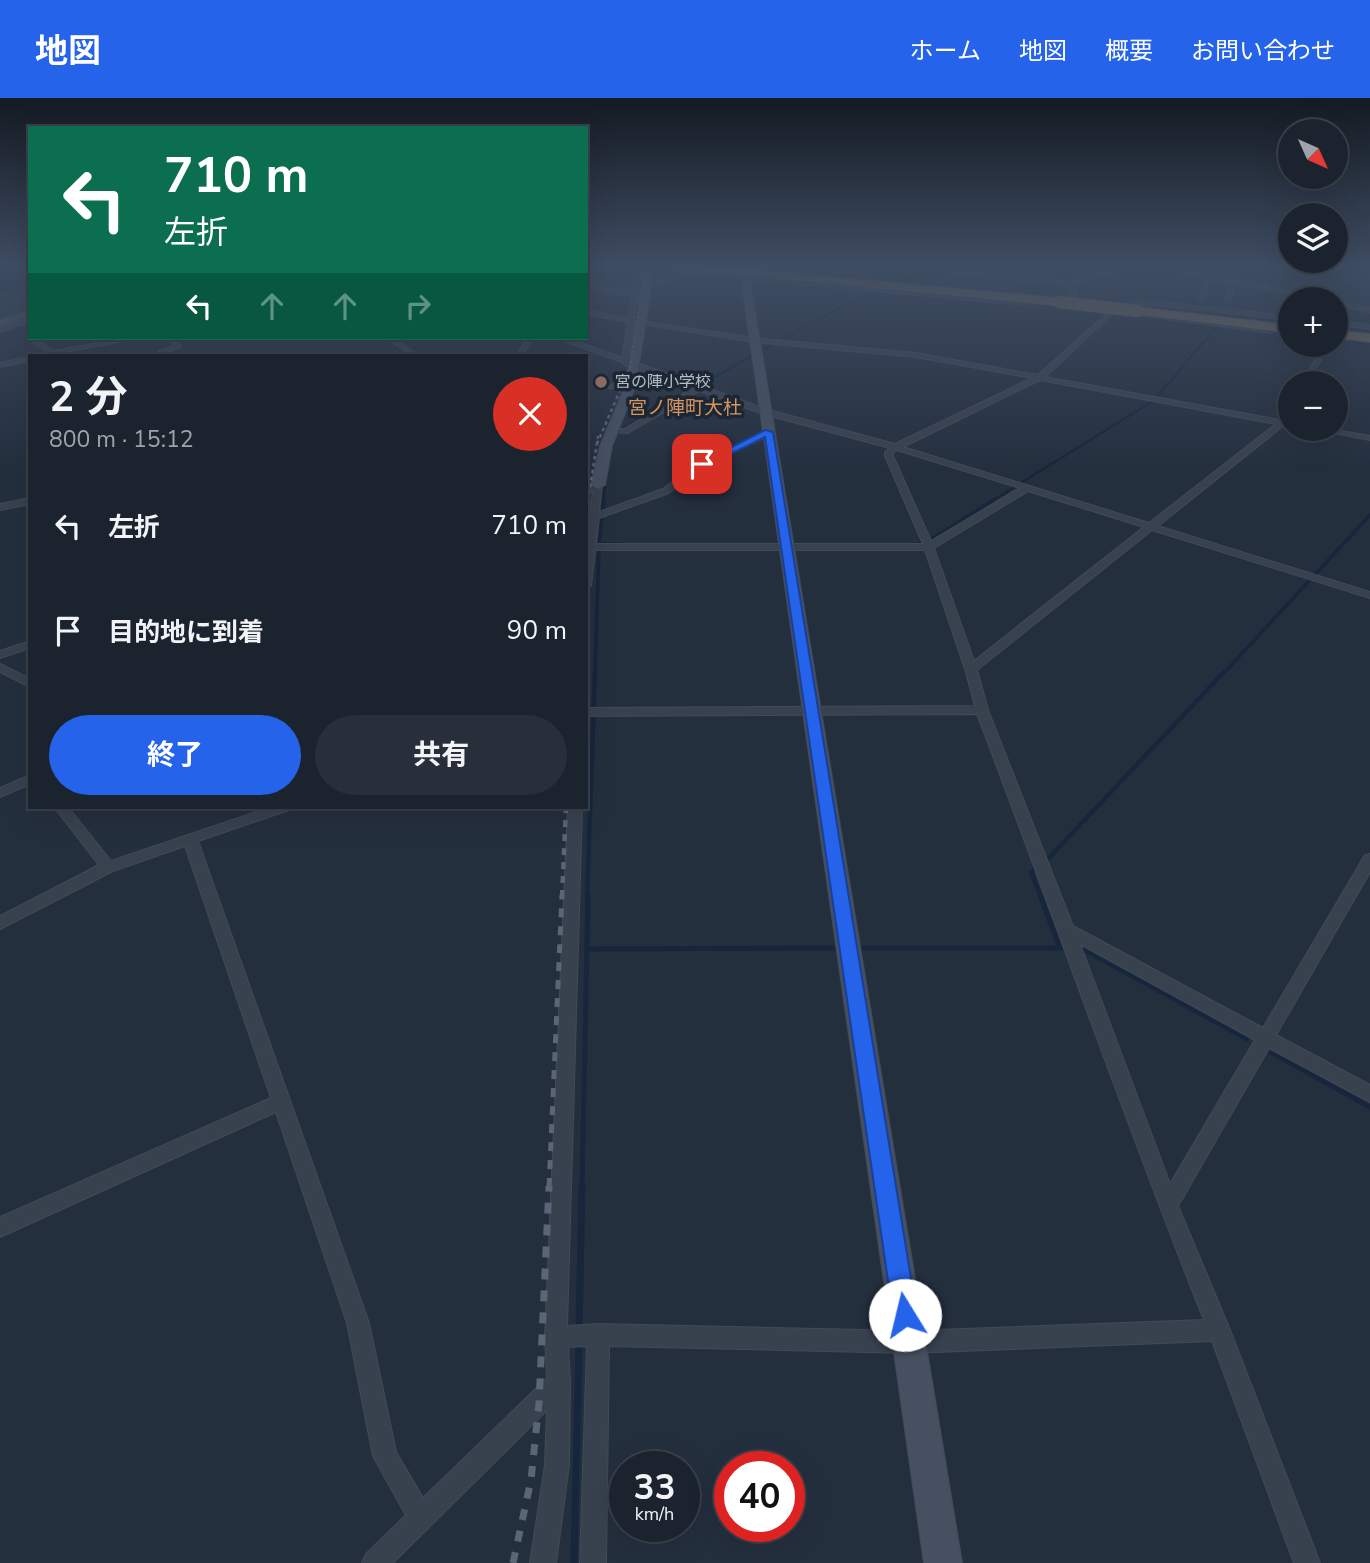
<!DOCTYPE html>
<html lang="ja">
<head>
<meta charset="utf-8">
<style>
  :root { --surface:#1b232e; --page:#282f3a; --text:#f1f3f6; --muted:#a0a4aa; --line:#39404a; --accent:#2563eb }
  body { margin:0; font-family:"Nunito Sans","Noto Sans JP",sans-serif; background:var(--page); color:var(--text); height:100vh; display:flex; flex-direction:column; font-size:26px; white-space:nowrap }
  * { box-sizing:border-box; margin:0 }
  p { font-size:23px; color:var(--muted) }
  .icon { flex:none; width:38px; height:38px; fill:none; stroke:currentColor; stroke-width:2; stroke-linecap:round; stroke-linejoin:round }
  .map { position:relative; flex:1; overflow:hidden }
  .side { position:absolute; left:28px; top:256px; width:560px; height:455px; display:flex; flex-direction:column; background:var(--surface); border-radius:0px; box-shadow:0 7px 28px #0002,0 0 0 2px var(--line) }
  .side>* { flex:none }
  .banner { position:absolute; left:28px; top:28px; width:560px; height:214px; border-radius:0px; box-shadow:0 7px 28px #0002,0 0 0 2px var(--line); background:#0b6e4f; color:#fff; overflow:hidden }
  .needle { width:46px; rotate:135deg }
  .buttons { position:absolute; left:1278px; top:21px; display:grid; gap:14px }
  .buttons a { display:grid; place-items:center; width:70px; height:70px; border-radius:50%; background:var(--surface); box-shadow:0 7px 28px #0002,0 0 0 2px var(--line); font-size:35px }
  .speed { position:absolute; left:609px; top:1353px; display:flex; gap:14px; font-size:35px; font-weight:700; text-align:center }
  .speed>* { display:grid; place-content:center; width:91px; height:91px; border-radius:50%; background:var(--surface); box-shadow:0 7px 28px #0002,0 0 0 2px var(--line); line-height:1 }
  .speed small { font-size:18px; font-weight:400 }
  .speed .limit { border:10px solid #d22; background:#fff; color:#111 }
  .pin { position:absolute; display:grid; place-items:center; width:60px; height:60px; color:#fff; margin:-30px; border-radius:14px; box-shadow:0 4px 10px #0006 }
  .me { position:absolute; width:77px; margin:-38px; rotate:351deg; stroke-linejoin:round; filter:drop-shadow(0 0 5px #0008) }
  .turn { display:flex; align-items:center; gap:24px; height:147px; padding:0 21px; font-size:32px }
  .turn .icon { width:91px; height:91px; stroke-width:2.5 }
  .turn b { display:block; font-size:49px; line-height:60px }
  .lanes { display:flex; align-items:center; height:66px; padding:0 21px; background:#0003; justify-content:center; gap:35px; direction:ltr }
  .lanes .off { opacity:.35 }
  .round { display:grid; place-items:center; flex:none; width:74px; height:74px; border-radius:37px; background:var(--page) }
  .head { display:flex; align-items:center; justify-content:space-between; height:119px; padding:0 21px }
  h1 { font-size:42px; font-weight:700; line-height:52px }
  .cta { display:flex; gap:14px; margin-top:auto; padding:14px 21px }
  .cta a { flex:1; height:80px; border-radius:42px; background:var(--accent); color:#fff; font-size:28px; font-weight:700; line-height:80px; text-align:center }
  .cta a+a { background:var(--page); color:var(--text) }
  ul { padding:0; list-style:none }
  li { display:flex; align-items:center; gap:21px; height:105px; padding:0 21px }
  li div { flex:1 }
  li b { display:block; font-size:26px }
  li em { font-style:normal }
  header { display:flex; align-items:center; gap:42px; box-sizing:border-box; height:98px; padding:0 35px; background:var(--accent); color:#fff }
  header strong { font-size:33px }
  nav { display:flex; gap:38px; margin-inline-start:auto; font-size:24px }
  .map>svg:first-child { display:block }
  .green { fill:#263c3f }
  .water { fill:#17263c }
  .lines { fill:none; stroke-linecap:round; stroke-linejoin:round }
  .stream-far5 { stroke:#17263c; stroke-width:2 }
  .stream-far4 { stroke:#17263c; stroke-width:2.5 }
  .stream-far3 { stroke:#17263c; stroke-width:3.5 }
  .stream-far2 { stroke:#17263c; stroke-width:4.5 }
  .stream-far1 { stroke:#17263c; stroke-width:5 }
  .stream { stroke:#17263c; stroke-width:7 }
  .street-casing { stroke:#414a57; stroke-width:2 }
  .secondary-casing { stroke:#414a57; stroke-width:2 }
  .highway-casing { stroke:#434c59; stroke-width:2 }
  .street { fill:#38414e; fill-rule:evenodd }
  .secondary { fill:#465061; fill-rule:evenodd }
  .highway { fill:#746855; fill-rule:evenodd }
  .rail-far5 { stroke:#5a6575; stroke-width:2; stroke-dasharray:2.5 2.5; stroke-linecap:butt }
  .rail-far4 { stroke:#5a6575; stroke-width:2.5; stroke-dasharray:3.5 3.5; stroke-linecap:butt }
  .rail-far3 { stroke:#5a6575; stroke-width:3.5; stroke-dasharray:5 5; stroke-linecap:butt }
  .rail-far2 { stroke:#5a6575; stroke-width:4.5; stroke-dasharray:7 7; stroke-linecap:butt }
  .rail-far1 { stroke:#5a6575; stroke-width:5; stroke-dasharray:9 9; stroke-linecap:butt }
  .rail { stroke:#5a6575; stroke-width:7; stroke-dasharray:11 11; stroke-linecap:butt }
  .highway-bridge-casing { stroke:#434c59; stroke-width:13; stroke-linecap:butt }
  .highway-bridge { stroke:#746855; stroke-width:12 }
  .route { fill:#2563eb; stroke:#184099; stroke-width:2 }
  .education-dot { fill:#8d6e63; stroke:#1d2633; stroke-width:2.5 }
  .labels { text-anchor:middle; dominant-baseline:central; stroke-width:7; stroke-linejoin:round; paint-order:stroke }
  .far-poi-label { font-size:16px; fill:#b4bcc9; stroke:#1d2633; text-anchor:start }
  .far-quarter-label { font-size:19px; fill:#d59563; stroke:#1d2633 }
</style>
</head>
<body>
<header>
<strong>地図</strong>
<nav><a>ホーム</a><a>地図</a><a>概要</a><a>お問い合わせ</a></nav>
</header>
<div class="map">
<svg width="1370" height="1465" viewBox="0 0 1370 1465">
  <rect width="100%" height="100%" fill="#242f3e"/>
  <path class="green" d="M30 184V214L0 223V196Z"/>
  <path class="water" d="M0 167H30V184L0 196Z"/>
  <g class="lines">
    <path class="stream-far5" d="M895 186 943 167
      M730 270 847 206 880 192
      M1181 270 1218 228"/>
    <path class="stream-far4" d="M696 289 733 269
      M617 333 679 298
      M603 403 606 379
      M992 403 1153 303 1183 269"/>
    <path class="stream-far3" d="M604 401 599 446H620
      M916 447 935 439 995 401
      M595 576 599 448
      M1223 576 1370 417"/>
    <path class="stream-far2" d="M1045 764 1224 574
      M1038 769 1031 774 1041 799
      M587 799 595 574"/>
    <path class="stream-far1" d="M1040 797 1060 850
      M860 850H1061
      M587 851 834 850
      M1083 851 1247 941
      M1267 952 1370 1009
      M582 1089 588 797"/>
    <path class="stream" d="M579 1233 582 1088
      M574 1465 579 1245"/>
    <defs>
      <path id="street" d="M601 167H641L638 169 642 171 637 194 643 196 638 197 634 222 755 240 916 255 1038 277 1112 211 1114 214 1045 279 1280 322 1290 310 1287 323 1290 324V328L1284 327 1158 428 1370 494V500L1152 432 977 572 988 612 1073 828 1263 930 1365 757 1370 756V774L1276 937 1370 987V1004L1269 950 1178 1108 1230 1232 1320 1465H1294L1212 1243 909 1255 609 1248 606 1465H580L587 1248 568 1249 570 1284 569 1367 556 1465H530L545 1367 547 1312 393 1465H362L366 1456 406 1417 373 1358 347 1225 276 1014 0 1139V1119L271 1000 185 748 113 773 0 831V818L99 767 54 709H68L111 763 271 709H291L289 712 198 743 369 1225 396 1354 423 1400 547 1280 545 1239 568 709H582L567 1228 598 1226 909 1233 1204 1222C1124 1022 1054 817 977 616L586 618V610L975 608 965 571 925 452H595L591 488 586 491V446L593 392 586 394V388L598 384 602 387 599 414 663 391 699 364 769 332H772V336L705 368 669 395 599 420 596 446H923L885 358V354L890 350 763 316 700 293 628 335 609 334V330L624 331 693 290 623 266 622 264 559 241 558 240H566L622 260 628 224 586 216V212L628 220 632 198 586 191V187L631 193 636 172 631 169ZM634 225 755 244 916 259 1032 280 895 346 769 312 629 262ZM1040 282 1276 326 1149 425 903 349ZM897 352 1020 390 931 443 893 358V355ZM1028 393 1144 429 974 563 934 450ZM1080 846 1255 942 1170 1086Z
        M889 167 1070 184 1125 167H1134L1073 187 1077 194 1074 209 1071 211 1068 209 1071 194 1068 187Z
        M1152 167 1204 176 1206 180 1241 183 1321 201H1311L1237 186 1234 189 1231 203 1228 205 1225 203 1231 186 1208 183 1205 201 1202 203 1199 201 1204 185 1200 178Z
        M650 169 1025 203 1028 205 1025 207 687 176 646 191 644 188 680 175 648 172Z
        M1142 202 1290 218V222L1142 206 1132 207 1130 214 1274 232 1272 235 1122 215 1128 204Z
        M1335 203 1370 210V214L1335 207Z
        M30 220V224L0 234V230Z
        M1335 223 1370 227V231L1335 227Z
        M30 239 36 240 53 253 127 240H139L50 257 30 241Z
        M169 240H175L181 249 166 255 168 257H161L159 253 174 248Z
        M386 240H393L419 257H412Z
        M526 240H532L523 257H517Z
        M1323 247H1329L1308 285H1302Z
        M30 259V263L0 269V265Z
        M612 286 634 289 630 291 609 290Z
        M1314 331H1330L1370 338V342Z
        M30 400V406L0 412V406Z
        M30 543V550L0 560V553Z
        M0 566 30 581V589L0 574Z
        M30 677V686L0 699V690Z"/>
      <path id="secondary" d="M647 167H655L635 289 612 348 605 387 598 391 591 387 600 348 625 289Z
        M745 176 749 178 962 1465H924L741 178Z
        M30 212V218L0 228V222Z"/>
      <path id="highway" d="M665 167H704L1059 200 1065 204 1059 208 670 170Z
        M1138 209 1290 227V235L1134 216V210Z
        M1335 232 1370 236V244L1335 240Z"/>
    </defs>
    <use href="#street" class="street-casing"/>
    <use href="#secondary" class="secondary-casing"/>
    <use href="#highway" class="highway-casing"/>
    <use href="#street" class="street"/>
    <use href="#secondary" class="secondary"/>
    <use href="#highway" class="highway"/>
    <path class="rail-far5" d="M630 270 645 167"/>
    <path class="rail-far4" d="M597 346 630 269
      M588 403 598 338"/>
    <path class="rail-far3" d="M586 419 589 401"/>
    <path class="rail-far2" d="M562 799 566 709"/>
    <path class="rail-far1" d="M549 1089 562 797"/>
    <path class="rail" d="M513 1465 531 1382 539 1305 549 1088"/>
    <defs>
      <path id="highway-bridge" d="M1059 204 1138 213"/>
    </defs>
    <use href="#highway-bridge" class="highway-bridge-casing"/>
    <use href="#highway-bridge" class="highway-bridge"/>
  </g>
  <linearGradient id="sky" x2="0" y2="1"><stop stop-color="#141a22"/><stop offset="0.45" stop-color="#3f4d63"/><stop offset="1" stop-color="#3f4d63" stop-opacity="0"/></linearGradient>
  <rect width="1370" height="372" fill="url(#sky)"/>
  <path class="route" d="M765 332 773 334 917 1217 913 1225 905 1229 896 1225 893 1217 765 339 706 368 698 366Z"/>
  <circle class="education-dot" cx="601" cy="284" r="7"/>
  <g class="labels">
    <g class="far-poi-label">
      <text x="615" y="284">宮の陣小学校</text>
    </g>
    <g class="far-quarter-label">
      <text x="685" y="310">宮ノ陣町大杜</text>
    </g>
  </g>
</svg>
<div class="buttons">
<a><svg class="needle" viewBox="-14 -14 28 28"><path d="M0-13l5 13h-10z" fill="#e53935"/><path d="M0 13l5-13h-10z" fill="#a0a4aa"/></svg></a>
<a><svg class="icon" aria-label="layers" viewBox="0 0 24 24"><path d="M12 4l9 5-9 5-9-5zM3 14l9 5 9-5"/></svg></a>
<a>+</a>
<a>−</a>
</div>
<div class="speed"><div>33<small>km/h</small></div><div class="limit">40</div></div>
<div class="pin" style="left:702px;top:366px;background:#d93025"><svg class="icon" aria-label="arrive" viewBox="0 0 24 24"><path d="M6 21V4h12l-3 4 3 4H6"/></svg></div>
<svg class="me" style="left:905px;top:1217px" viewBox="-20 -20 40 40"><circle r="19" fill="#fff"/><path d="M0-13L10 11 0 6-10 11z" fill="#2563eb"/></svg>
<div class="banner">
<div class="turn"><svg class="icon" aria-label="left" viewBox="0 0 24 24"><path d="M17 20v-9H6M10 6l-5 5 5 5"/></svg><div><b>710 m</b>左折</div></div>
<div class="lanes"><svg class="icon" aria-label="left" viewBox="0 0 24 24"><path d="M17 20v-9H6M10 6l-5 5 5 5"/></svg><svg class="icon off" aria-label="ahead" viewBox="0 0 24 24"><path d="M12 20V5M6 11l6-6 6 6"/></svg><svg class="icon off" aria-label="ahead" viewBox="0 0 24 24"><path d="M12 20V5M6 11l6-6 6 6"/></svg><svg class="icon off" aria-label="right" viewBox="0 0 24 24"><path d="M7 20v-9h11M14 6l5 5-5 5"/></svg></div>
</div>
<section class="side">
<div class="head"><div><h1>2 分</h1><p>800 m · 15:12</p></div><a class="round" style="background:#d93025;color:#fff"><svg class="icon" aria-label="close" viewBox="0 0 24 24"><path d="M6 6l12 12M18 6L6 18"/></svg></a></div>
<ul>
<li><svg class="icon" aria-label="left" viewBox="0 0 24 24"><path d="M17 20v-9H6M10 6l-5 5 5 5"/></svg><div><b>左折</b></div><em>710 m</em></li>
<li><svg class="icon" aria-label="arrive" viewBox="0 0 24 24"><path d="M6 21V4h12l-3 4 3 4H6"/></svg><div><b>目的地に到着</b></div><em>90 m</em></li>
</ul>
<div class="cta"><a>終了</a><a>共有</a></div>
</section>
</div>
</body>
</html>
